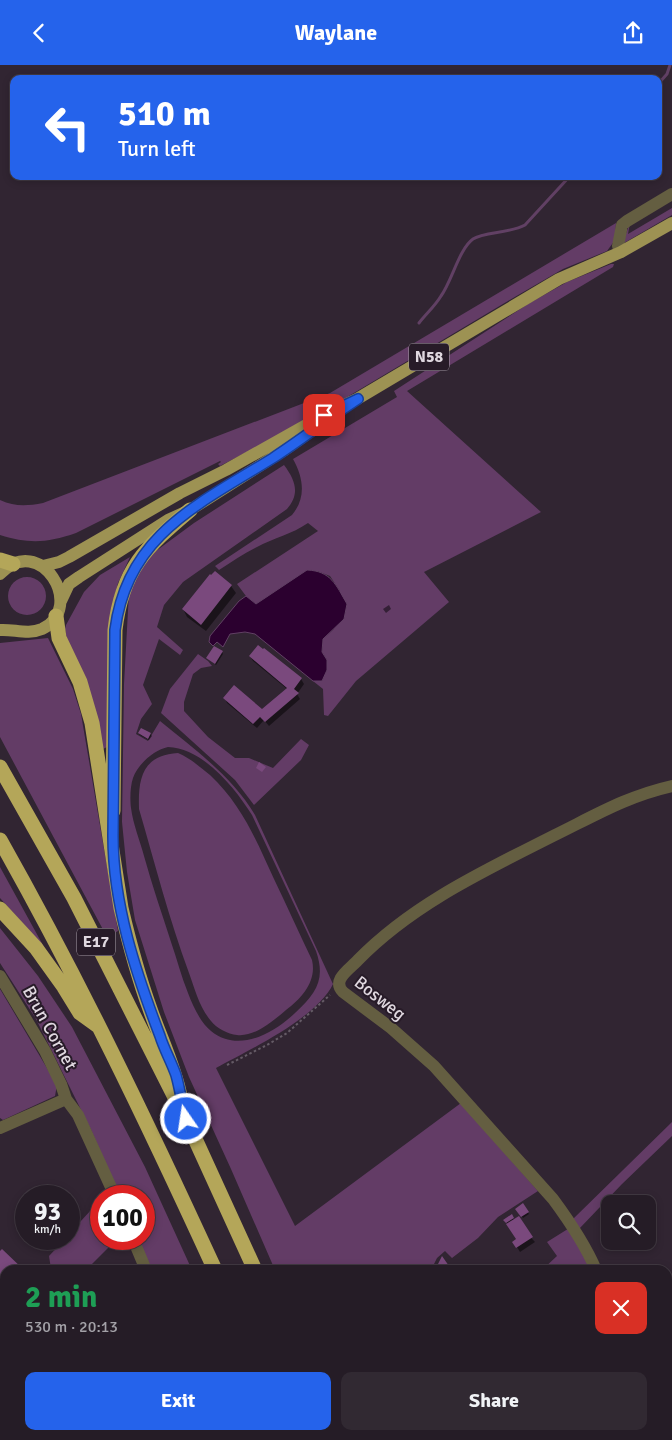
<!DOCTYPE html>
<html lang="en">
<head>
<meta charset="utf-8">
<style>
  :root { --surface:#251c26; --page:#312932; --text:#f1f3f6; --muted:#a3a1a7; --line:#423a43; --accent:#2563eb }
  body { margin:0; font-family:Signika,sans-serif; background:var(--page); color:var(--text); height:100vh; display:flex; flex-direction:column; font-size:19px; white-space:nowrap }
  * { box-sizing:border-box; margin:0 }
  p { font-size:16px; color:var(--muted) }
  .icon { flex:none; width:28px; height:28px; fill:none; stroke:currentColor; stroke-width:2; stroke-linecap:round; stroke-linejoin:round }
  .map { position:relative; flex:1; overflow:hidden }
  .sheet { position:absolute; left:0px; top:1200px; width:672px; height:175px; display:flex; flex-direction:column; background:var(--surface); border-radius:15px 15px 0 0; box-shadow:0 2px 8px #0003,0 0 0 1px var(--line) }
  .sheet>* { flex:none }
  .guide { position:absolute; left:10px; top:10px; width:652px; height:105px; border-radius:10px; box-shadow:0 2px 8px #0003,0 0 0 1px var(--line); background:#2563eb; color:#fff; overflow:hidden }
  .tools { position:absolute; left:601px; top:1130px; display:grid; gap:10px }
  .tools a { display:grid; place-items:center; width:55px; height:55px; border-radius:10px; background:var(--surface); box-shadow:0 2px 8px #0003,0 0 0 1px var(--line); font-size:25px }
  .speed { position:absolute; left:15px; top:1120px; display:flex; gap:10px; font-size:25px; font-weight:700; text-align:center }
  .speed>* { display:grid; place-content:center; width:65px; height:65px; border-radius:50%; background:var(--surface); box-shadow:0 2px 8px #0003,0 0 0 1px var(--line); line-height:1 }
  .speed small { font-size:12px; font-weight:400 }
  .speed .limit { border:8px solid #d22; background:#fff; color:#111 }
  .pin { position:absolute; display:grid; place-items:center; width:42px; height:42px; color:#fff; margin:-21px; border-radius:10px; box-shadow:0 2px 8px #0006 }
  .me { position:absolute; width:55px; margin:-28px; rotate:347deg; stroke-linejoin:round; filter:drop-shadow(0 0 4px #0008) }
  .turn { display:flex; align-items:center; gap:18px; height:105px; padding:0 25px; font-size:22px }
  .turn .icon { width:65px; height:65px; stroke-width:2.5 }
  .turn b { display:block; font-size:35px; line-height:42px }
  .round { display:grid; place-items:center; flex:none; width:52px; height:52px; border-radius:10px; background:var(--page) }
  .headline { display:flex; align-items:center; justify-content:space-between; height:85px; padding:0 25px }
  h1 { font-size:30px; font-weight:700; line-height:38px; color:#1e9e55 }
  .primary-button { display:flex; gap:10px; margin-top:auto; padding:10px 25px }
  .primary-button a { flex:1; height:58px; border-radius:10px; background:var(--accent); color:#fff; font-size:20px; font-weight:700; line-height:58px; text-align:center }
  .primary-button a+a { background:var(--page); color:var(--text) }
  header { display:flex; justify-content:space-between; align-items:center; height:65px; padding:0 25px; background:var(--accent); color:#fff; font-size:22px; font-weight:700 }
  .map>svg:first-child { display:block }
  .green { fill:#633c66; fill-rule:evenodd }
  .water { fill:#2b002f; stroke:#614064 }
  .shadow { fill:#0007 }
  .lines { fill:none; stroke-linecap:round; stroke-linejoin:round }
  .stream { stroke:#614064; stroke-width:3 }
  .building { fill:#7a497d }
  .path { stroke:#655b66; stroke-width:2; stroke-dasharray:2.5 2.5; stroke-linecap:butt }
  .minor { stroke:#645e41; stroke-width:12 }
  .major { stroke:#9d9253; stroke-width:12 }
  .highway { stroke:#b4a659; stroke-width:15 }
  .route-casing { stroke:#184099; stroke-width:12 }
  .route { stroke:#2563eb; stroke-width:9 }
  .labels { text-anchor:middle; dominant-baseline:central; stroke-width:4; stroke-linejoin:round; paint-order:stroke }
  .shield { fill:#271b28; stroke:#a89fa8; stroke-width:1 }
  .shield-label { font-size:16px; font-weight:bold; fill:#dfd7df }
  .street-label { font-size:18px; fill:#dfd7df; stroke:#271b28 }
</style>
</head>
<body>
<header><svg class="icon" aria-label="back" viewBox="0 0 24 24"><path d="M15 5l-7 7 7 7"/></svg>Waylane<svg class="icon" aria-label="share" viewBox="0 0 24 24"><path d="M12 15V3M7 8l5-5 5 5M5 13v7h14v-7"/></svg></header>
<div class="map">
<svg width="672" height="1375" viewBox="0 0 672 1375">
  <rect width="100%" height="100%" fill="#312532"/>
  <path class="green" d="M672 143V150L624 178 625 171 630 158 628 169Z
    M616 158 615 175 607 186 563 204 513 233 312 353 220 401 218 399 221 397 220 396 76 468C47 478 29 479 0 470V435C15 442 27 441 43 438L330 328Z
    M611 199H614L613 202 407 326 541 447 424 507 449 537 356 616 328 651 324 650 323 624 313 616H322L327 595 322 587 323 574 334 564 340 526 330 511 317 506 256 539 246 531 237 519 318 466 308 458C292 469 274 473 257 482 244 488 232 497 219 505L215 501 292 450C306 433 304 414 293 394L397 332 394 326 528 239 567 217Z
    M284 400C296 416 300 429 287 444L183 517 164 540 157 562 183 585 180 590 159 574 143 620 152 639 141 654 136 669 148 676 160 656C194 684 232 711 255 750L332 917 333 919C317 953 249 985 216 1003L295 1161 461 1038 538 1126 498 1152 478 1173 452 1193 445 1186 437 1193 431 1205H275L231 1104 189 1012 164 947 135 855 127 807 122 757 124 619 129 527 138 506 156 486 194 458ZM168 682C203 683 235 723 252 750L316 886C326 915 316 928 295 948 273 969 238 988 211 966 200 957 193 941 188 928 181 911 177 894 171 877 162 849 152 820 144 791 140 776 133 759 131 743 130 735 130 722 133 713 138 699 154 685 168 682Z
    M130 492 118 518 113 537 107 682 103 684 67 576 65 564 66 560 84 527 100 510Z
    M8 531a19 19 0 1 1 38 0a19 19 0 1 1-38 0Z
    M48 573 73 624 81 649 118 866 107 872 0 672V578Z
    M198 589 208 596 212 601 201 603 193 609 184 637V646L208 672 235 693H249L273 703 301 674 309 680 301 695 254 740 235 715 161 648 170 624Z
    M178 688C190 693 200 702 210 710 242 740 256 775 274 814 287 841 299 868 312 895 317 916 302 933 286 945 273 956 255 972 237 970 228 969 216 963 211 956 199 942 195 924 189 908 169 854 155 799 139 744 138 714 142 690 178 688Z
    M0 802 44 882 0 833Z
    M0 863 38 911 72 962 145 1102 192 1205H152L138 1174H144V1131H120L91 1065 36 954 0 898Z
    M0 924 57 1020 55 1031 3 1055 0 1053Z
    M672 1057V1071L622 1119 579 1164 573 1154Z
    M101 1141V1174H117L86 1205H50L51 1204 49 1191 65 1174H69V1169L91 1145Z
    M571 1162 593 1205H542L557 1191 547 1177Z
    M5 1254V1292L0 1297V1260Z
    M226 1370H268L270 1375H228Z
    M344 1370H409L414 1375H346Z"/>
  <path class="water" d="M307 505C331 506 336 520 347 539L344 554 323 574 322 587 327 595V605L322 616H313L255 569 245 567 230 569 223 582 217 577 213 581 209 577 210 571 239 536 246 531 256 539Z"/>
  <path class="shadow" d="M215 508 231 521 236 528 206 566 187 552 183 544Z
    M389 540 391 544 386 548 383 544Z
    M222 587 223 589 216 600 208 593Z
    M250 591 301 614 304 619 297 629 300 634 269 661 264 655 257 663 227 638 225 633 262 646 287 624 253 596Z
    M141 665 150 669 152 671 149 675 140 670 139 668Z
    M523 1140 529 1149 523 1153 517 1144Z
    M511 1151 535 1177 520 1187 514 1177 518 1175 505 1155Z
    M122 1178 124 1184 123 1185 120 1179Z
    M0 1188 22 1205H5V1237L0 1242Z
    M484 1370H514L517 1375H485L487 1373Z"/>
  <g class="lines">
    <path class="stream" d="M659 18 667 9 670 0
      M419 258C426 249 435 241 441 231 452 216 459 184 473 174 483 167 511 168 525 160L570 111"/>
  </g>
  <path class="building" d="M215 506 232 520 201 560 182 544 210 509 211 510Z
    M258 580 263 584 264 583 302 613 294 624 299 628 265 657 260 652 253 659 223 633 234 620 262 644 287 623 249 591Z
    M214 581 223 586 215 599 206 593Z
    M141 663 151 668 148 674 138 668Z
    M259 697 266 702 262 707 256 703Z
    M523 1138 529 1147 521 1152 515 1144Z
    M512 1149 514 1153 506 1158 503 1155Z
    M519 1151 533 1172 516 1183 512 1177 516 1174 506 1159Z
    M2 1184 24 1205H5V1229L0 1235V1186Z
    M442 1191 449 1201 446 1205H435Z
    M441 1370H447L452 1375H443L440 1371Z
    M471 1370H480L484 1374 486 1372 489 1375H476Z
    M486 1370H506L501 1375H491Z
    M607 1370H641L646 1375H602Z"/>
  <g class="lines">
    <path class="path" d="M227 1000 267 980 287 968 330 930
      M668 1300 672 1317"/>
    <path class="minor" d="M621 187 618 181 622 160 627 156 672 129
      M0 911 45 986 61 1019 66 1034 78 1050 115 1131
      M0 1063 66 1034
      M133 1174 146 1205
      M596 1205C585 1179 570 1157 553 1134L434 1001 391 963 343 927C331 915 350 904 358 895 413 839 484 806 553 771 594 751 627 731 672 721
      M668 1352 672 1356
      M219 1370 221 1375"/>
    <path class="major" d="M43 501 59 497 69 492 180 428 226 405 324 350 357 334 559 214 621 187 672 158
      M0 509C40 466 87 543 42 564 28 570 14 564 0 565
      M61 536 69 519 79 512 168 455 190 445 283 386 317 362
      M668 1265 672 1261
      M555 1375 560 1370"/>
    <path class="highway" d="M0 495 13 499
      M56 551 59 573 80 617 92 658 121 843C129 877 138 911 150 944 160 973 174 1001 180 1031
      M0 702 74 833 186 1054 255 1205
      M113 746 115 565C122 504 145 483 190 445
      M0 775C79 915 148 1059 215 1205
      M0 844 36 883 64 922 80 948 98 961
      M289 1370 291 1375
      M329 1370 331 1375"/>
  </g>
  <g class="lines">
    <defs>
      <path id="route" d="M186 1054C182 1040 180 1024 176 1010 171 996 164 984 160 971 136 908 113 840 113 771L115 565C127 470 199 439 273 393 302 374 329 353 358 334L324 350"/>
    </defs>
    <use href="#route" class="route-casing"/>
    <use href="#route" class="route"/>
  </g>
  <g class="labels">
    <g class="shield">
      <rect x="409" y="278.5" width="40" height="27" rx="4"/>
      <rect x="77" y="863.5" width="38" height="27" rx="4"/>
    </g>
    <g class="shield-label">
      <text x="429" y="292">N58</text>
      <text x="96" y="877">E17</text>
    </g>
    <g class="street-label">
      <text transform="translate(380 933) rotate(38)">Bosweg</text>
      <text transform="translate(50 963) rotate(61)">Brun Cornet</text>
    </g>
  </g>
</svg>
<div class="tools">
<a><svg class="icon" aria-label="search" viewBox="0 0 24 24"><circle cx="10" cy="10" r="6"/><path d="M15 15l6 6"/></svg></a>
</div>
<div class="speed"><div>93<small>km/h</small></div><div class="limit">100</div></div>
<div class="pin" style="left:324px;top:350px;background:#d93025"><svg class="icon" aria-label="arrive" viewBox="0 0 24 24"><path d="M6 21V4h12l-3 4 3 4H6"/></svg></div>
<svg class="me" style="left:186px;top:1054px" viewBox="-20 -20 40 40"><circle r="17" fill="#2563eb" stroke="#fff" stroke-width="3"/><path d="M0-11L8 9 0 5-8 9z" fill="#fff"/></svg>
<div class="guide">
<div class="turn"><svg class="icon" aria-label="left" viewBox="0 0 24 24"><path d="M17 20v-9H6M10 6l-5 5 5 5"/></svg><div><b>510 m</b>Turn left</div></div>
</div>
<section class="sheet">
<div class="headline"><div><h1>2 min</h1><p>530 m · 20:13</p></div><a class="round" style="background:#d93025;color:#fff"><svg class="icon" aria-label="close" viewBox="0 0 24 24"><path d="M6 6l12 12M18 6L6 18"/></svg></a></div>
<div class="primary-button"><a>Exit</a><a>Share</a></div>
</section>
</div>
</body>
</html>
